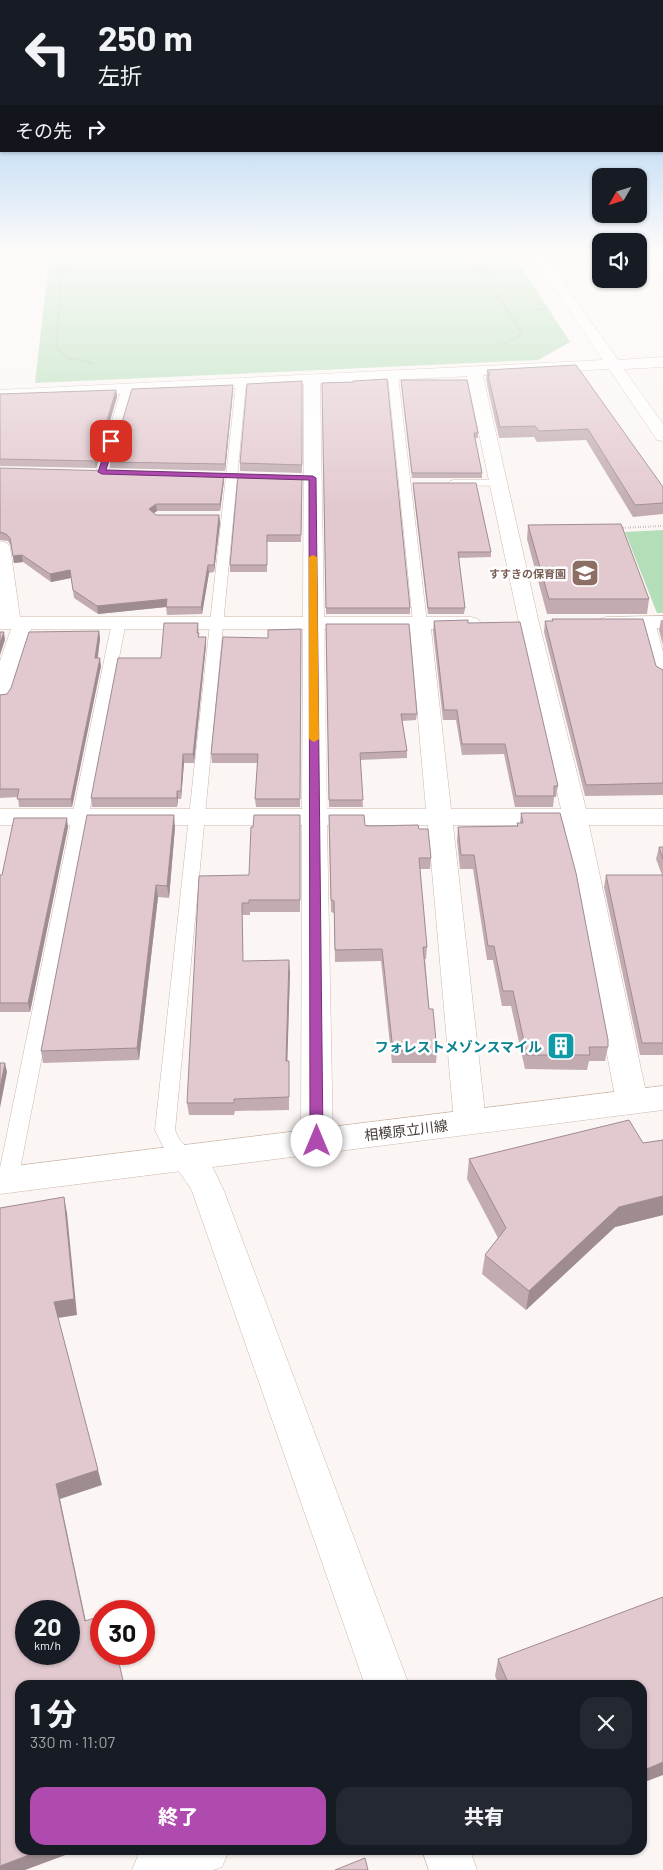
<!DOCTYPE html>
<html lang="ja">
<head>
<meta charset="utf-8">
<style>
  :root { --surface:#171b24; --page:#242831; --text:#f1f3f6; --muted:#9ea1a6; --accent:#af4aaf }
  body { margin:0; font-family:Barlow,"Noto Sans JP",sans-serif; background:var(--page); color:var(--text); height:100vh; display:flex; flex-direction:column; font-size:19px; white-space:nowrap }
  * { box-sizing:border-box; margin:0 }
  p { font-size:16px; color:var(--muted) }
  .icon { flex:none; width:28px; height:28px; fill:none; stroke:currentColor; stroke-width:2; stroke-linecap:round; stroke-linejoin:round }
  .map { position:relative; flex:1; overflow:hidden }
  .side { position:absolute; left:15px; top:1680px; width:632px; height:175px; display:flex; flex-direction:column; background:var(--surface); border-radius:15px; box-shadow:0 1px 4px #0004 }
  .side>* { flex:none }
  .top-card { position:absolute; left:0px; top:0px; width:664px; height:152px; box-shadow:0 1px 4px #0004; background:#171b24; color:var(--text); overflow:hidden }
  .needle { width:32px; rotate:231deg }
  .buttons { position:absolute; left:592px; top:168px; display:grid; gap:10px }
  .buttons a { display:grid; place-items:center; width:55px; height:55px; border-radius:10px; background:var(--surface); box-shadow:0 1px 4px #0004; font-size:25px }
  .speed { position:absolute; left:15px; top:1600px; display:flex; gap:10px; font-size:25px; font-weight:700; text-align:center }
  .speed>* { display:grid; place-content:center; width:65px; height:65px; border-radius:50%; background:var(--surface); box-shadow:0 1px 4px #0004; line-height:1 }
  .speed small { font-size:12px; font-weight:400 }
  .speed .limit { border:8px solid #d22; background:#fff; color:#111 }
  .pin { position:absolute; display:grid; place-items:center; width:42px; height:42px; color:#fff; margin:-21px; border-radius:10px; box-shadow:0 2px 8px #0006 }
  .me { position:absolute; width:55px; margin:-28px; rotate:0deg; stroke-linejoin:round; filter:drop-shadow(0 0 4px #0008) }
  .turn { display:flex; align-items:center; gap:18px; height:105px; padding:0 15px; font-size:22px }
  .turn .icon { width:65px; height:65px; stroke-width:2.5 }
  .turn b { display:block; font-size:35px; line-height:42px }
  .then { display:flex; align-items:center; height:48px; padding:0 15px; background:#0003; gap:10px; font-size:19px }
  .round { display:grid; place-items:center; flex:none; width:52px; height:52px; border-radius:15px; background:var(--page) }
  .overview { display:flex; align-items:center; justify-content:space-between; height:85px; padding:0 15px }
  h1 { font-size:30px; font-weight:800; line-height:38px }
  .button { display:flex; gap:10px; margin-top:auto; padding:10px 15px }
  .button a { flex:1; height:58px; border-radius:15px; background:var(--accent); color:#fff; font-size:20px; font-weight:800; line-height:58px; text-align:center }
  .button a+a { background:var(--page); color:var(--text) }
  .map>svg:first-child { display:block }
  .green { fill:#b4deb7 }
  .lines { fill:none; stroke-linecap:round; stroke-linejoin:round }
  .service-casing { stroke:#ceb7aa; stroke-width:1 }
  .minor-casing { stroke:#ceb7aa; stroke-width:1 }
  .tertiary-casing { stroke:#ceb7aa; stroke-width:1 }
  .secondary-casing { stroke:#ceb7aa; stroke-width:1 }
  .path { stroke:#9a9390; stroke-width:2; stroke-dasharray:0.5 2; stroke-linecap:butt }
  .service { fill:#fff; fill-rule:evenodd }
  .minor { fill:#fff; fill-rule:evenodd }
  .tertiary { fill:#fff; fill-rule:evenodd }
  .secondary { fill:#fff; fill-rule:evenodd }
  .wall { fill:#c2acb2 }
  .shaded-wall { fill:#9e8c91 }
  .building { fill:#e2c8cf; stroke:#9e8c91; fill-rule:evenodd }
  .route { fill:#af4aaf; stroke:#723072 }
  .slow { fill:#f59e0b }
  .labels { text-anchor:middle; dominant-baseline:central; stroke-width:5; stroke-linejoin:round; paint-order:stroke }
  .far-education-label { font-size:11px; font-weight:bold; fill:#785e54; stroke:#fff; text-anchor:end }
  .culture-label { font-size:14px; font-weight:bold; fill:#0d838f; stroke:#fff; text-anchor:end }
  .street-label { font-size:14px; fill:#433a35; stroke:#fff }
</style>
</head>
<body>
<div class="map">
<svg width="663" height="1870" viewBox="0 0 663 1870">
  <rect width="100%" height="100%" fill="#fbf6f4"/>
  <path class="green" d="M50 252H512L570 342 538 360 35 383Z
    M663 530V613H657L625 532Z"/>
  <g class="lines">
    <defs>
      <path id="service" d="M393 373 398 376 427 623 420 627 413 623 388 376Z
        M241 381 246 384 175 1130 179 1139 196 1158 193 1164C173 1170 162 1145 155 1130L236 384Z
        M127 385 132 388 108 472 106 474H98L96 472 122 388Z
        M454 480H499L505 483 499 486 450 485 448 483 450 481Z
        M119 618 126 622 18 1180 15 1186 8 1188 0 1185V1168L112 622Z
        M648 618 655 622 663 652V681L656 677 641 622Z"/>
      <path id="minor" d="M474 367 479 369 482 372 539 623 586 809H663V825H589L648 1102 643 1110 632 1114 621 1110 616 1102 564 825H453L486 1122 481 1131 470 1134 459 1131 454 1122 428 825H327L333 1141 328 1150 317 1153 306 1150 301 1141 302 825H0V809H302L303 629H31L11 695 8 700 0 702V661L11 629H0V541L7 543 10 547 20 617H303L304 380 306 377H318L320 380 324 617H471L478 619 481 623 478 627 471 629H431L451 809H561L519 623 466 372 469 369ZM324 629H410L426 809H327Z
        M663 616V628L606 629 599 627 596 623 599 619 606 617Z
        M147 1850H229L222 1867 213 1870H132L139 1853Z"/>
      <path id="tertiary" d="M529 252H542L618 360 663 357V367L624 369 663 424V441L657 440 609 369 0 400V390L603 360Z
        M186 1145C209 1153 214 1171 224 1191L409 1685H365L192 1191C186 1179 176 1170 170 1158L175 1149Z
        M422 1850H470L477 1870H429Z"/>
      <path id="secondary" d="M663 1086V1110L0 1194V1168Z"/>
    </defs>
    <use href="#service" class="service-casing"/>
    <use href="#minor" class="minor-casing"/>
    <use href="#tertiary" class="tertiary-casing"/>
    <use href="#secondary" class="secondary-casing"/>
    <path class="path" d="M63 252 56 348 68 358 95 364
      M471 252 521 332 519 336 500 345
      M62 267 82 257 108 252
      M534 310 545 309
      M618 528 663 526"/>
    <use href="#service" class="service"/>
    <use href="#minor" class="minor"/>
    <use href="#tertiary" class="tertiary"/>
    <use href="#secondary" class="secondary"/>
  </g>
  <path class="wall" d="M576 365 663 487V514L633 517 586 440 537 442 534 437 499 438 487 385V382L486 381 487 370Z
    M401 380 478 433V438H475L482 473V478H412L401 384Z
    M302 381V473L240 471V463Z
    M353 381 410 608V614H326L322 383 353 382Z
    M116 390 117 397 96 468 0 466V394Z
    M233 391 225 471 110 468V462Z
    M0 468 224 474V481L220 511H157L154 513 156 515H219L220 523 214 572 209 573 202 614 167 615 166 607 98 614 74 598 71 578 51 582 23 562 14 563 11 546 8 541 0 540Z
    M302 476 301 542H267V572H230V565Z
    M413 483 491 552V557L458 558 465 608 464 614H428L413 488Z
    M528 525 649 599 647 614H547L527 539Z
    M552 619 656 666 663 670V795L585 796 544 632 545 621H552Z
    M661 620H663V645L659 630Z
    M434 621 558 786 556 797H554L553 807H515L504 754 462 755 456 720H443L433 631Z
    M198 623 199 637H206V645L194 763H184L181 799H178L177 807H92L91 798 161 658Z
    M326 624 417 714 416 720 402 721 407 751V758L360 760 363 807H329Z
    M301 629 300 807H256L255 799 258 763H212L211 754 268 638Z
    M99 631 100 639 98 658 101 666 72 807H19L18 797 0 798V695L7 694Z
    M521 813 608 1047 605 1061H589L587 1070 525 1069 511 1006H502L493 960H487L473 869H460L457 841 458 827 517 826V823H520Z
    M300 815V912H250V915H242L243 961 290 972 287 1061H289V1110L235 1111 234 1115H189L187 1103 249 875 253 827Z
    M365 825 419 829 431 858 430 869H420L427 947 426 959H425L429 1009 437 1051 436 1063H392L381 961 335 962 334 913 331 912 329 827Z
    M68 827 30 1012H0V875H2Z
    M175 827 169 898 158 897 139 1060 43 1063 41 1051Z
    M659 847H663V1055H640L604 887 606 875H662L656 859Z
    M663 1140V1215L615 1227 526 1310 482 1274 485 1255 498 1238 467 1179 469 1159 643 1143Z
    M498 1659 642 1685H499L495 1676Z"/>
  <path class="shaded-wall" d="M233 385V391L225 471V464Z
    M116 390 117 397 96 468 95 461Z
    M224 474V481L220 511V504Z
    M156 504 157 511 149 516V509Z
    M219 515 220 523 214 572V565Z
    M22 555 23 562 14 563 13 556Z
    M208 565 209 573 202 614 201 607Z
    M70 570 71 578 51 582 50 574Z
    M167 599 166 607 98 614 97 606Z
    M99 631 100 639 96 666 95 658Z
    M4 632 5 640 0 655V643Z
    M206 637V645L194 763 193 754Z
    M100 658 101 666 72 807 71 799Z
    M183 754 184 763 181 799V791Z
    M177 791 178 799 177 807Z
    M174 815 175 827 169 898 167 886Z
    M67 818 68 827 30 1012 28 1003Z
    M156 885 158 897 139 1060 137 1048Z
    M289 960 290 972 287 1074 286 1061Z
    M5 1063 7 1072 0 1108V1088Z
    M663 1196V1215L615 1227 526 1310 529 1291 619 1207Z
    M64 1197 67 1213 77 1315 58 1318 54 1302Z
    M98 1470 102 1485 60 1499 89 1636 85 1621 56 1484Z
    M663 1762V1775L642 1783V1771Z
    M42 1850H79L25 1870H0V1866Z"/>
  <path class="building" d="M576 365 663 487V503L635 505 588 429 539 431 535 426 500 427 488 375H490L487 370Z
    M387 379 410 608H326L322 383 353 382V381Z
    M401 380H467L478 433H474L482 473H412Z
    M302 381V465L240 463 247 384Z
    M233 385 225 464 110 462 132 389Z
    M116 390 95 461 0 459V394Z
    M0 468 224 474 220 504H156L149 509 156 515H219L214 565H208L201 607H166L167 599 97 606 73 590 70 570 50 574 22 555 13 556 10 538 6 534 0 532Z
    M238 476H302L301 535H267V565H230Z
    M413 483H476L491 552H458L465 608H428Z
    M621 524 649 599H549L528 525Z
    M552 619H643L656 666 663 670V783L586 785 545 621H553Z
    M468 620V623L520 622 558 786H554V796H516L505 744H462L457 710H444L434 621Z
    M164 623H198L197 633H199L198 637H206L193 754H183L181 791H177V798H91L118 658H161Z
    M326 624H409L417 714H401L407 751 360 753 363 800H329Z
    M301 629 300 799H255L258 754H211L223 637 268 638V630Z
    M99 631 95 658H100L71 799H17L19 789H0V695L7 694 11 688 29 632Z
    M0 632H4L0 643Z
    M521 813H560L576 873 608 1040V1047H589L590 1055H527L513 991H503L494 946H488L474 855H461L458 827 518 826 517 823H523Z
    M87 815H174L167 886 156 885 137 1048 41 1051Z
    M254 815H300V900H249V903H242L243 961 289 960 286 1061H289V1097L234 1099V1103H187L199 876 249 875 251 827H253Z
    M329 815H364L365 825 367 826 418 825 419 829H428L431 858H419L427 947H423L429 1009H433L437 1051H393L382 949 335 950 334 901 331 900Z
    M14 818H67L28 1003H0V875H2Z
    M659 847H663V859Z
    M606 875H663V1043H642Z
    M0 1063H5L0 1088Z
    M629 1120 643 1143 663 1140V1196L619 1207 529 1291 485 1255 506 1228 469 1159Z
    M64 1197 74 1299 54 1302 98 1470 56 1484 85 1621 101 1616V1654H117L124 1685H20V1850H42L0 1866V1208ZM26 1611H69V1654H26Z
    M663 1597V1762L642 1771V1685H509L498 1659Z
    M365 1858 368 1870H335Z"/>
  <linearGradient id="sky" x2="0" y2="1"><stop stop-color="#81baf0"/><stop offset="0.49" stop-color="#fdfbfa"/><stop offset="1" stop-color="#fdfbfa" stop-opacity="0"/></linearGradient>
  <rect width="663" height="514" fill="url(#sky)"/>
  <path class="route" d="M109 439 115 441 106 470 313 476 316 478 323 1141 321 1145H312L310 1141 309 480 102 474 98 472Z"/>
  <path class="slow" d="M313 555 317 557 319 739 314 742 309 739V557Z"/>
  <defs>
    <symbol id="school-square" viewBox="-11 -11 22 22"><rect x="-9" y="-9" width="18" height="18" rx="4" fill="#8d6e63" stroke="#fff"/><path d="M0-5L7-2L0 1L-7-2ZM-4 1L0 2.5L4 1V4Q0 6-4 4Z" fill="#fff"/></symbol>
    <symbol id="building-square" viewBox="-11 -11 22 22"><rect x="-9" y="-9" width="18" height="18" rx="4" fill="#0f9aa8" stroke="#fff"/><path d="M-4-6H4V6H1V3H-1V6H-4ZM-2.5-4.3h1.7v1.8h-1.7ZM.8-4.3h1.7v1.8H.8ZM-2.5-1h1.7V.8h-1.7ZM.8-1h1.7V.8H.8Z" fill="#fff"/></symbol>
  </defs>
  <g fill-rule="evenodd">
    <use href="#school-square" x="569" y="557" width="32" height="32"/>
    <use href="#building-square" x="545" y="1030" width="32" height="32"/>
  </g>
  <g class="labels">
    <g class="far-education-label">
      <text x="566" y="573">すすきの保育園</text>
    </g>
    <g class="culture-label">
      <text x="542" y="1046">フォレストメゾンスマイル</text>
    </g>
    <g class="street-label">
      <text transform="translate(406 1130) rotate(-7)">相模原立川線</text>
    </g>
  </g>
</svg>
<div class="buttons">
<a><svg class="needle" viewBox="-14 -14 28 28"><path d="M0-13l5 13h-10z" fill="#e53935"/><path d="M0 13l5-13h-10z" fill="#9ea1a6"/></svg></a>
<a><svg class="icon" aria-label="sound" viewBox="0 0 24 24"><path d="M4 9h4l5-4v14l-5-4H4zM17 9q2 3 0 6"/></svg></a>
</div>
<div class="speed"><div>20<small>km/h</small></div><div class="limit">30</div></div>
<div class="pin" style="left:111px;top:441px;background:#d93025"><svg class="icon" aria-label="arrive" viewBox="0 0 24 24"><path d="M6 21V4h12l-3 4 3 4H6"/></svg></div>
<svg class="me" style="left:317px;top:1141px" viewBox="-20 -20 40 40"><circle r="19" fill="#fff"/><path d="M0-13L10 11 0 6-10 11z" fill="#af4aaf"/></svg>
<div class="top-card">
<div class="turn"><svg class="icon" aria-label="left" viewBox="0 0 24 24"><path d="M17 20v-9H6M10 6l-5 5 5 5"/></svg><div><b>250 m</b>左折</div></div>
<div class="then">その先<svg class="icon" aria-label="right" viewBox="0 0 24 24"><path d="M7 20v-9h11M14 6l5 5-5 5"/></svg></div>
</div>
<section class="side">
<div class="overview"><div><h1>1 分</h1><p>330 m · 11:07</p></div><a class="round"><svg class="icon" aria-label="close" viewBox="0 0 24 24"><path d="M6 6l12 12M18 6L6 18"/></svg></a></div>
<div class="button"><a>終了</a><a>共有</a></div>
</section>
</div>
</body>
</html>
